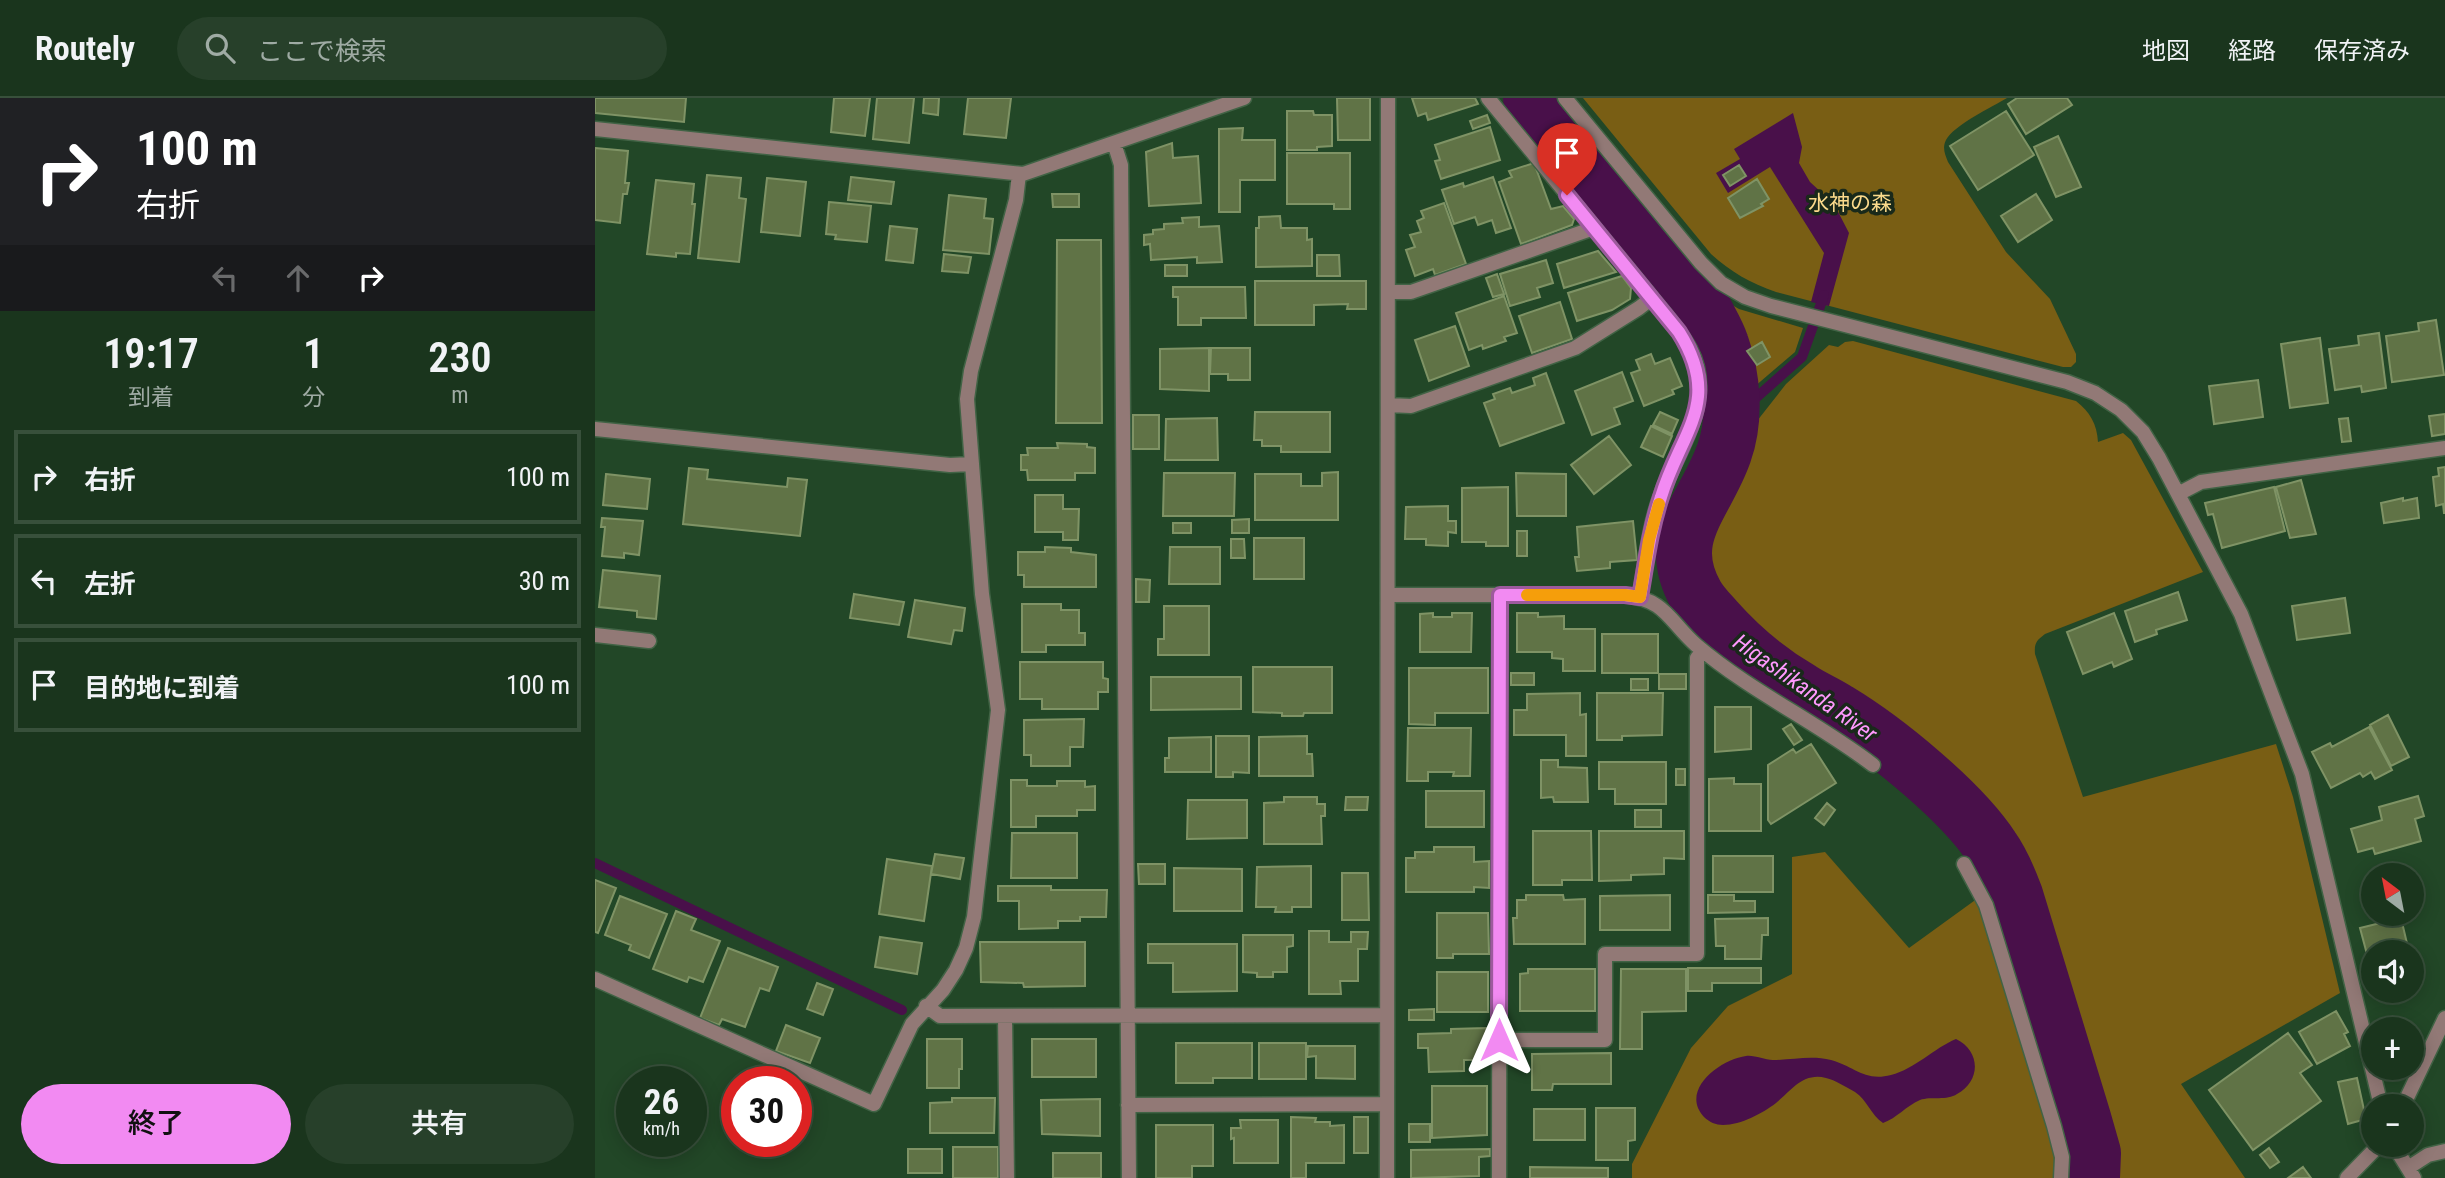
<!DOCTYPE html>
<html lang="ja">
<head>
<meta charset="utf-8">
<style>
  :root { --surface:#1a351d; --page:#27402a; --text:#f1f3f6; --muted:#9faba4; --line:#38503b; --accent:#f28af2 }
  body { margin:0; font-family:"Roboto Condensed","Noto Sans JP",sans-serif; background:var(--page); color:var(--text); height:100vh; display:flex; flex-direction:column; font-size:26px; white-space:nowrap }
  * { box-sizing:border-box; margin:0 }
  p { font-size:23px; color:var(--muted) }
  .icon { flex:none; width:38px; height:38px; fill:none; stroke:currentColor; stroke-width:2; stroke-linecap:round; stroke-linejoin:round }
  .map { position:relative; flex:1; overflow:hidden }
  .side { display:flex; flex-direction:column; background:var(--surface); width:595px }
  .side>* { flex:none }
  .guide { background:#202124; color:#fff; overflow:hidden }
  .needle { width:46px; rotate:328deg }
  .fabs { position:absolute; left:1766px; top:765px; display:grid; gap:14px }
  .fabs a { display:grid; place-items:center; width:63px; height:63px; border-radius:50%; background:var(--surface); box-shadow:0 4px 18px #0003,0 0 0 2px var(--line); font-size:35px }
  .speed { position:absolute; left:21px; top:968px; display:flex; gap:14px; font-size:35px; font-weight:700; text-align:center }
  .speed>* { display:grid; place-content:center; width:91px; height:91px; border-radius:50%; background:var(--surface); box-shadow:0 4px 18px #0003,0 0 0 2px var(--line); line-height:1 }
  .speed small { font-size:18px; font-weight:400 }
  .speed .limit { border:10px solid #d22; background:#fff; color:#111 }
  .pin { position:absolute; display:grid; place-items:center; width:60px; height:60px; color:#fff; margin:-72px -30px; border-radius:50% 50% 50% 0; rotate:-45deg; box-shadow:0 0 7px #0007 }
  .pin .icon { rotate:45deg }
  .me { position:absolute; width:77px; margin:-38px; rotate:0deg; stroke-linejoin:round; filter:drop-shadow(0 0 5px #0008) }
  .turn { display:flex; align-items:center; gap:24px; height:147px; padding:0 21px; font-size:32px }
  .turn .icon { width:91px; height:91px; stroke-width:2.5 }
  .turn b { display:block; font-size:49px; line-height:60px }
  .lanes { display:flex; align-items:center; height:66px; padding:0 21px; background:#0003; justify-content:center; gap:35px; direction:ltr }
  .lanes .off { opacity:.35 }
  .eta { display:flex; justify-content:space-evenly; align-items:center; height:119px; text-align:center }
  .eta b { font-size:42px; font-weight:600; line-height:49px }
  .cta { display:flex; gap:14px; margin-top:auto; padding:14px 21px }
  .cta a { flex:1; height:80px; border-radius:42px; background:var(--accent); color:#111; font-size:28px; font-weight:600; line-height:80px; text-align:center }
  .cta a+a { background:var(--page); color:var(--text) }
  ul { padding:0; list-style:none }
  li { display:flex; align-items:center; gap:21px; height:94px; margin:0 14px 10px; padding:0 7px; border:4px solid var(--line); border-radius:0px }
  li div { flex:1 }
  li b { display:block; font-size:26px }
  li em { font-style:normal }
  header { display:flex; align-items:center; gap:42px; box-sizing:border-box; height:98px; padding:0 35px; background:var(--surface); border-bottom:2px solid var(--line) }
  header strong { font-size:33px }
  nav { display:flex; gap:38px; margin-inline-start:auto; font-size:24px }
  .search { width:490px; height:63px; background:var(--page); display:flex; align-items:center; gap:18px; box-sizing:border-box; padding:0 24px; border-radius:38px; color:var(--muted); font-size:26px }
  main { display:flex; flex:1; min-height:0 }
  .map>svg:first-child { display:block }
  .green { fill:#795e14 }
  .water { fill:#49104a }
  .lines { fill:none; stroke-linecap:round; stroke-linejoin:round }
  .stream { stroke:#49104a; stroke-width:10 }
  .river { stroke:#49104a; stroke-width:56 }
  .building { fill:#607346; stroke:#7f9365; stroke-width:2 }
  .service-casing { stroke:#416345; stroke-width:17 }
  .minor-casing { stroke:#416345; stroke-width:17 }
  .service { stroke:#927976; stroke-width:14 }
  .minor { stroke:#927976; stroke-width:14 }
  .route-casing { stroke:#9d5a9d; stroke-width:18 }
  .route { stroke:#f28af2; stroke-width:12 }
  .slow { stroke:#f59e0b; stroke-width:12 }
  .labels { text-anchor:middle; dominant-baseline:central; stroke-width:7; stroke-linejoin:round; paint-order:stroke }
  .park-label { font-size:21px; fill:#fbda8c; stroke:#19291a }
  .water-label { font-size:23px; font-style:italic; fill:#ff99fe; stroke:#19291a }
</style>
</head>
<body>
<header>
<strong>Routely</strong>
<div class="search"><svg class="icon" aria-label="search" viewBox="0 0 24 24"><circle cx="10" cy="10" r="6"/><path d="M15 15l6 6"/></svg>ここで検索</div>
<nav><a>地図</a><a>経路</a><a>保存済み</a></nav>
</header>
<main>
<section class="side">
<div class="guide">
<div class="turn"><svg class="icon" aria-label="right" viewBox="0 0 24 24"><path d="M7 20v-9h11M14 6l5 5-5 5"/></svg><div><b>100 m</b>右折</div></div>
<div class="lanes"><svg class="icon off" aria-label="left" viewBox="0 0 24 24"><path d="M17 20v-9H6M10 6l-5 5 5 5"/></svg><svg class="icon off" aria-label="ahead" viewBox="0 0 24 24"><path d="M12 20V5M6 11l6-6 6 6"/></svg><svg class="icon" aria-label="right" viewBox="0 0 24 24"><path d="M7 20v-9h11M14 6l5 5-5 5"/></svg></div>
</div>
<div class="eta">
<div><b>19:17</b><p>到着</p></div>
<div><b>1</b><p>分</p></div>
<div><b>230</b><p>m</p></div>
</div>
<ul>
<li><svg class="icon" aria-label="right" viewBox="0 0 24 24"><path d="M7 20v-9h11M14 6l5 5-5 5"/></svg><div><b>右折</b></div><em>100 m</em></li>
<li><svg class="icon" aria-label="left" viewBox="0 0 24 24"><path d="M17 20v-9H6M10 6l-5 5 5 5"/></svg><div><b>左折</b></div><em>30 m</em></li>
<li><svg class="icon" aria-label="arrive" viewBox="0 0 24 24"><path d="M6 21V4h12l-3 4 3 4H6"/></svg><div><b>目的地に到着</b></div><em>100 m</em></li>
</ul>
<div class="cta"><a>終了</a><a>共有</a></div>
</section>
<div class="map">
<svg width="1850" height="1080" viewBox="0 0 1850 1080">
  <rect width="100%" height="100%" fill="#224727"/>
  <path class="green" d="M988 0H1412C1397 9 1359 27 1351 42 1347 50 1350 56 1353 64L1411 154 1455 201 1481 256V264L1476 269H1468L1181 194C1155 185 1136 174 1116 156Z
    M1109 191 1144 211 1208 230 1200 254 1145 301C1143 258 1128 229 1109 191Z
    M1258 243 1481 303C1495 314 1502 326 1503 344L1528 335 1536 342 1608 474 1450 536C1442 542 1439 545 1440 556L1488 699 1681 646 1698 699 1745 895 1586 986 1650 1080H1511L1512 1054 1502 1016 1433 792C1426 774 1419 756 1407 740 1379 700 1338 666 1300 637 1244 593 1178 565 1130 511 1121 500 1111 490 1106 477 1101 464 1103 452 1104 440L1162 323 1191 286 1234 247 1243 249 1250 244Z
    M1230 754 1314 850 1401 787 1475 1024 1484 1057 1483 1080H1037V1066L1096 950 1133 908 1197 876V759Z"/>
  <path class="water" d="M1198 15 1207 49 1204 65 1215 84 1239 106 1254 135 1234 208 1216 204 1229 155 1175 69 1133 95 1121 75 1145 61 1139 51Z
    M1361 941C1386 953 1386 983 1362 996 1352 1003 1336 998 1325 1002 1311 1008 1302 1020 1288 1025 1276 1017 1272 1002 1260 994 1251 989 1240 982 1231 980 1208 974 1196 993 1181 1005 1168 1015 1146 1027 1128 1027 1121 1027 1114 1024 1109 1019 1084 992 1126 961 1151 958 1160 957 1169 962 1178 962 1197 962 1216 957 1236 962 1259 968 1269 984 1296 977 1320 971 1339 950 1361 941Z"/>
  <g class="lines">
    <path class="stream" d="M1136 322 1207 259 1229 197
      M0 765 307 912"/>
    <path class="river" d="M936 0 1110 213C1115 223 1122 234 1126 246 1138 279 1141 322 1129 355 1111 407 1068 439 1101 497 1106 506 1114 514 1121 522 1145 549 1175 574 1206 592 1218 600 1231 605 1243 613 1291 642 1367 704 1397 750 1407 764 1414 781 1420 797L1488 1020 1498 1055 1497 1080"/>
  </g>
  <path class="building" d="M0 0H91L89 24 0 15Z
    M239 0H275L270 38 236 34Z
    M282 0H319L314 45 278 41Z
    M329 0H344L343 17 328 15Z
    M373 0H416L411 40 369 36Z
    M742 0H775V42H743Z
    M817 0H880L883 6 833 22 831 15 823 18Z
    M1422 0H1472L1477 7 1431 36 1413 6Z
    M692 13H718L719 17H737V48L722 49V52H692Z
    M1411 13 1439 57 1383 92 1355 48Z
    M892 17 895 25 878 31 875 23Z
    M895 29 905 62 846 81 840 63 845 62 840 47Z
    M648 30 647 42H680V82H645V114H624V31Z
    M1463 38 1486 89 1461 99 1439 49Z
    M577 45 578 60 603 58 606 105 554 108 551 54Z
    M0 50 33 53 30 85H34L32 96H28L25 125 0 122Z
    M692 55H755V111H739V106H692Z
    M939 65 956 111 968 108 979 121 977 127 926 146 904 84 917 79 914 73Z
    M1144 67 1151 78 1135 88 1128 77Z
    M112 77 146 80 144 100 151 101 144 164 103 160Z
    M256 79 299 84 296 106 253 102Z
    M898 79 916 130 901 135 897 122 883 127 880 119 859 126 847 92 868 85 869 89Z
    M172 80 211 84 205 138 166 134Z
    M1162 81 1174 101 1166 106 1168 108 1145 120 1133 100Z
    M61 82 99 86 97 106H100L95 156 81 155V159L52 156Z
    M457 96H484V109H458Z
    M1441 96 1457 122 1423 144 1406 118Z
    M354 97 391 101 389 120 398 121 394 156 348 152Z
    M234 104 276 108 272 144 240 141 241 137 231 136Z
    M849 105 871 166 840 177 838 171 820 178 811 152 820 149 815 137 826 134 822 123 829 120 826 113Z
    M685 118 686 130H712V142L717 141V168L661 169V130H664V119Z
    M604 119V129L624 128 627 164 602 165V159L556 162 555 146 549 147V137L558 136V132L569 131V126L588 125 587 120Z
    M295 128 322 131 318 165 291 162Z
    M462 142H506L507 325H461Z
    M1003 153 1021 174 969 190 962 166Z
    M349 156 376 159 373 175 347 173Z
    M722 157H744L745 178H722Z
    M951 162 958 185 942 190 945 199 915 208 905 176Z
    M570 167H592V178H570Z
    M902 176 909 196 898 199 891 180Z
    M1027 178 1036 190 1035 201 1017 212 982 223 973 195Z
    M660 183H771V211H752L753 206 719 207V227H660Z
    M578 189H650L651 220H606V227H583V199H578Z
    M909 198 922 235 909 239 911 243 888 251 887 247 874 252 861 215Z
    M965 204 977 241 937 255 924 218Z
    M1841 222 1849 277 1797 284 1791 238 1824 233 1823 225Z
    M860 228 874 268 834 283 820 242Z
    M1784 235 1791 290 1767 294 1766 288 1740 292 1734 251 1764 247 1763 238Z
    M1725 240 1733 305 1695 310 1686 246Z
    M1167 244 1175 259 1162 267 1152 253Z
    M614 250V293L565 291V251Z
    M616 250H655V282H633V276H615Z
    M1056 256 1060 266 1075 260 1087 288 1077 292 1079 296 1049 308 1036 275 1045 272 1041 262Z
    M1027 274 1038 303 1019 310 1025 326 997 337 980 293Z
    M951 275 969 325 905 348 889 305 900 301 898 296 915 290 917 295 940 287 938 280Z
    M1663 282 1668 319 1619 326 1614 288Z
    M660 314H735V354H686V348H667V342H659Z
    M1065 314 1083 322 1077 336 1058 327Z
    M1850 316V336L1837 338 1834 318Z
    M538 317H564V351H538Z
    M622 320 623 362H570L571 321Z
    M1753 320 1756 343 1747 344 1744 321Z
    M1056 328 1077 338 1068 359 1046 349Z
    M1014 338 1036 367 999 396 976 367Z
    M462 345 492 346V349L500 350V375H480V382H433L432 372H426V357H433L432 350H463Z
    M1850 369V415H1849L1848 406 1841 408 1838 379 1844 378 1843 370Z
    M94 370 113 372 112 381 192 389 193 380 212 382 205 438 88 426Z
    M743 374V422H660V376H706V388H727V375Z
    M569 375H640L639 418H568Z
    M921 375 971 376V418H922Z
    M11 376 55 381 52 411 8 407Z
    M1706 382 1721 436 1695 440 1681 389Z
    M913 389V448H891V444H867V390Z
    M1679 389 1690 433 1627 450 1618 416 1613 417 1610 405Z
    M440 397H468V411H484L483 442H468V434H440Z
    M1808 400V403L1822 400 1824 420 1789 425 1786 405Z
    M853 408V423H861V435L853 434V448L831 447V441H810L811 409Z
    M7 420 48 423 44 457 29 455V460L7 458 10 429H6Z
    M654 421V435H637V422Z
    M1038 423 1042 462 1015 464V470L982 473 980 459H984L982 429Z
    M578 425H596V435H578Z
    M922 433H932V458H922Z
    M659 440H709V481H659Z
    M636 441H649L650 460H636Z
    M450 449 476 450V454L501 457V489H429V477H423V454H450Z
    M575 449H625V486H574Z
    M8 472 65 478 61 521 42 519V513L4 509Z
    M541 481 555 482 554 504H541Z
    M1583 494 1592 522 1561 532 1562 536 1540 544 1530 513Z
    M259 496 309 504 304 527 255 520Z
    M1750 500 1755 535 1702 542 1697 508Z
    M320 502 370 510 367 533 359 532 356 546 313 539Z
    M427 506H466V512H484V535H490V547H451V554H427Z
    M569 508H614V557H563V541H569Z
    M838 515V519H857V515H877L876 554H825V516Z
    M922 515H943V519L969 518V531H1000V573H968V561L957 560V554H922Z
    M1519 515 1537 561 1519 569 1517 564 1488 576 1472 534Z
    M1007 536H1063V575H1007Z
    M425 564H508V580L513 581V594H503V611H447V601H425Z
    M658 569H737V615H709L708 618H687V615L658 614Z
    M814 570H893V615H840V627L814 626Z
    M916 575H939V587H916Z
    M1064 576H1091V591H1064Z
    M556 579H646V611L556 612Z
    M1036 581H1053V592H1036Z
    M985 595V617L991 616V658H971V637H919V612H932V596Z
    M1002 595H1068L1067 637 1027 638V642H1002Z
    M1120 609H1156V651L1120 654Z
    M1793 617 1814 659 1796 668 1775 627Z
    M489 621 488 649H475V668H436V657H429V622Z
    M1196 626 1207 642 1199 647 1188 631Z
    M1774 629 1797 672 1780 681 1776 674 1768 679 1765 675 1736 690 1717 654 1735 645 1737 649Z
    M813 630H876L875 678H858L859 674H833V683H812Z
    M621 638H654V675L638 674V679H621Z
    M712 638V656H717L718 678H664V639Z
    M616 639V674H570V660H574V640Z
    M1216 646 1241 685 1176 726 1173 722V667L1198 651 1201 655Z
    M946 662H963V669L992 670 993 704H959L958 699 946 700Z
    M1004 664H1071V706H1020V691H1004Z
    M1081 671H1090V687H1081Z
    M1139 680V686H1166V733H1114V681Z
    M416 682H432V688H462V683H490V689L500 688V712H482V718H441V729H416Z
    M831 693H889V729H831Z
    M1823 698 1829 718 1820 721 1826 743 1780 756 1778 750 1763 754 1756 731 1787 722 1784 709Z
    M689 699H722V706H730V718H726L727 746H669V705L689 704Z
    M751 699H773L772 712H750Z
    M593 702H652V740L592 741Z
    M1232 705 1240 712 1229 727 1220 720Z
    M1040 712H1066V729H1040Z
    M938 733H996L997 782H967V787H938Z
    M1004 733H1089V761L1069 760V776L1036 777V782L1004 783Z
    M417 735H482V780H416Z
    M839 749H879V764L894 763V790L879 789V794H811V760H820V754H839Z
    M340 756 369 760 365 781 336 776Z
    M1118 758H1178V794H1118Z
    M292 761 337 768 329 823 284 816Z
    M543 766H570V786H544Z
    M716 768V809H697V814H680L681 809H661L662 769Z
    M579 770 647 771V813H579Z
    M747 775H773L774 822H747Z
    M0 782 21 790 3 835 0 834Z
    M403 788H456V792H512L511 819H485V823H463V830L424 831V803H403Z
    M931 797H968L969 802 990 801V846H919L918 820H922V802H931Z
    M1075 797V832H1005V798Z
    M1113 797H1139V803H1160V814L1113 815Z
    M25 798 72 816 54 860 34 852 36 847 10 837Z
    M81 813 101 821 96 832 125 843 108 884 94 879 92 884 58 871Z
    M842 815H893L894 856H858V860H842Z
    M1173 820V837H1167L1166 861H1130V848H1121L1120 821Z
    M1806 820 1814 854H1778V859L1773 860 1765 830Z
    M714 833H734V844H756V834H773L772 851H763V883H745L746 896H714Z
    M648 837H698V848L692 849V874H678V879H662V875L648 874Z
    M285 839 327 845 322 876 280 869Z
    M385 844H490V888L429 889 428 885 386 884Z
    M553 846H642V893L578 894V865H553Z
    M133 850 183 869 174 893 165 890 150 929 127 921 124 927 105 920Z
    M1093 870H1166V885H1117V893H1093Z
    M933 871H1000V913H925V876L933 875Z
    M1026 871H1091V913L1047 914V951H1025Z
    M842 874H893V914H842Z
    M222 885 238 891 228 917 212 911Z
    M839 911V922H814V912Z
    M1741 913 1753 934 1749 936 1755 948 1722 966 1704 934Z
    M191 927 225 940 215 965 181 953Z
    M891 930 892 962H869V973L834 974 833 950H823V936L856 935V931Z
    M1693 935 1717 967 1705 975 1726 1003 1658 1052 1614 992Z
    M332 941H367V971H364V990H332Z
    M437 941H501V979H437Z
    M581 945H657V980H618V985H581Z
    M664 945H711V981H664Z
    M713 948H760V981L721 980V958L712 959Z
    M1016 955V986H958L957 992H937V956Z
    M1762 980 1771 1021 1753 1026 1743 984Z
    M837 988H892V1037L837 1040Z
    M357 1000H400L399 1035H335V1005L357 1004Z
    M505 1001V1038L447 1036 446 1002Z
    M1001 1010H1040V1042L1033 1043V1062H1001Z
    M939 1011H990V1042H939Z
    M696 1019 721 1020 720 1024H735V1028L749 1027V1065H711V1080H696Z
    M759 1019H773V1055H759Z
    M645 1022H683V1065H639V1040L636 1041V1030H646Z
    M814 1026H835V1044H814Z
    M561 1027H618V1068H597V1080H561Z
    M358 1049H403V1080H358Z
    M1674 1050 1684 1064 1675 1070 1665 1057Z
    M313 1051H347V1075H313Z
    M895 1051V1058L884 1059V1078L816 1080V1052Z
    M458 1055H506V1080H458Z
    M935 1069 1013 1070V1080H935Z
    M1708 1069 1716 1080H1693Z"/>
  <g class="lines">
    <defs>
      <path id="service" d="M1369 766 1391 807 1459 1028 1467 1059 1466 1080"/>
      <path id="minor" d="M970 0 1106 165 1126 185 1150 199 1176 208 1472 284 1500 295 1526 312 1548 334 1564 360 1646 516 1707 676 1786 1008
        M0 31 428 76 649 0
        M519 45 526 67 534 1080
        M793 194H816L999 130
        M793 307 816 308 980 250 1044 210 1057 200 893 0
        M0 331 355 367 376 366
        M1583 396 1606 384 1850 350
        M793 497H1030C1071 502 1074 523 1101 547 1156 594 1222 624 1278 667
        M1045 499C1051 463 1054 427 1067 394 1085 349 1121 300 1095 251 1085 232 1070 216 1057 200
        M0 537 54 543
        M0 881 279 1006 317 926 348 892 361 872 371 850 379 819 403 612 387 496 372 301 376 273 421 102 424 76
        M331 908 345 918 792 917
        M410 919 412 1080
        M904 942H1010V856H1102V560L1108 553
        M533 1007 792 1006
        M1808 1008 1850 920
        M1798 1046 1819 1080
        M1813 1070 1833 1057 1850 1053
        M792 1080 793 0
        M904 1080 905 497
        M1752 1080 1785 1046"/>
    </defs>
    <use href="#service" class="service-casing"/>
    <use href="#minor" class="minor-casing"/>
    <use href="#service" class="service"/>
    <use href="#minor" class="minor"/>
  </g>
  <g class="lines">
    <defs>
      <path id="route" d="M904 942 905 497H1030L1045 499C1051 465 1055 432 1066 399 1086 333 1128 304 1084 234L972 97"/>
    </defs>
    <use href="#route" class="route-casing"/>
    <use href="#route" class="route"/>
    <path class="slow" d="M932 497H1030L1045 499 1054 442 1064 406"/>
  </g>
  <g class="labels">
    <g class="park-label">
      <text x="1255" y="105">水神の森</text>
    </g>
    <g class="water-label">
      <text transform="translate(1210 590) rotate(35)">Higashikanda River</text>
    </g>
  </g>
</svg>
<div class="fabs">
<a><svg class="needle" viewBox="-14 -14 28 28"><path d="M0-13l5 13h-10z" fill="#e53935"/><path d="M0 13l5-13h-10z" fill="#9faba4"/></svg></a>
<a><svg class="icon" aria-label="sound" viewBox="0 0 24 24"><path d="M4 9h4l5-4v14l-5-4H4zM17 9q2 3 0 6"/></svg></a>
<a>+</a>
<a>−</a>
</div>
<div class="speed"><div>26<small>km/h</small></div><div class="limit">30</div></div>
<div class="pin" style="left:972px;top:97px;background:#d93025"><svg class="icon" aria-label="arrive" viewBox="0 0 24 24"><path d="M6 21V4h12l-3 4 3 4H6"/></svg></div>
<svg class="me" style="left:904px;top:942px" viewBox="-20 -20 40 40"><path d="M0-17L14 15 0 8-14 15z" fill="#f28af2" stroke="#fff" stroke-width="4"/></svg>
</div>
</main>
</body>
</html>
